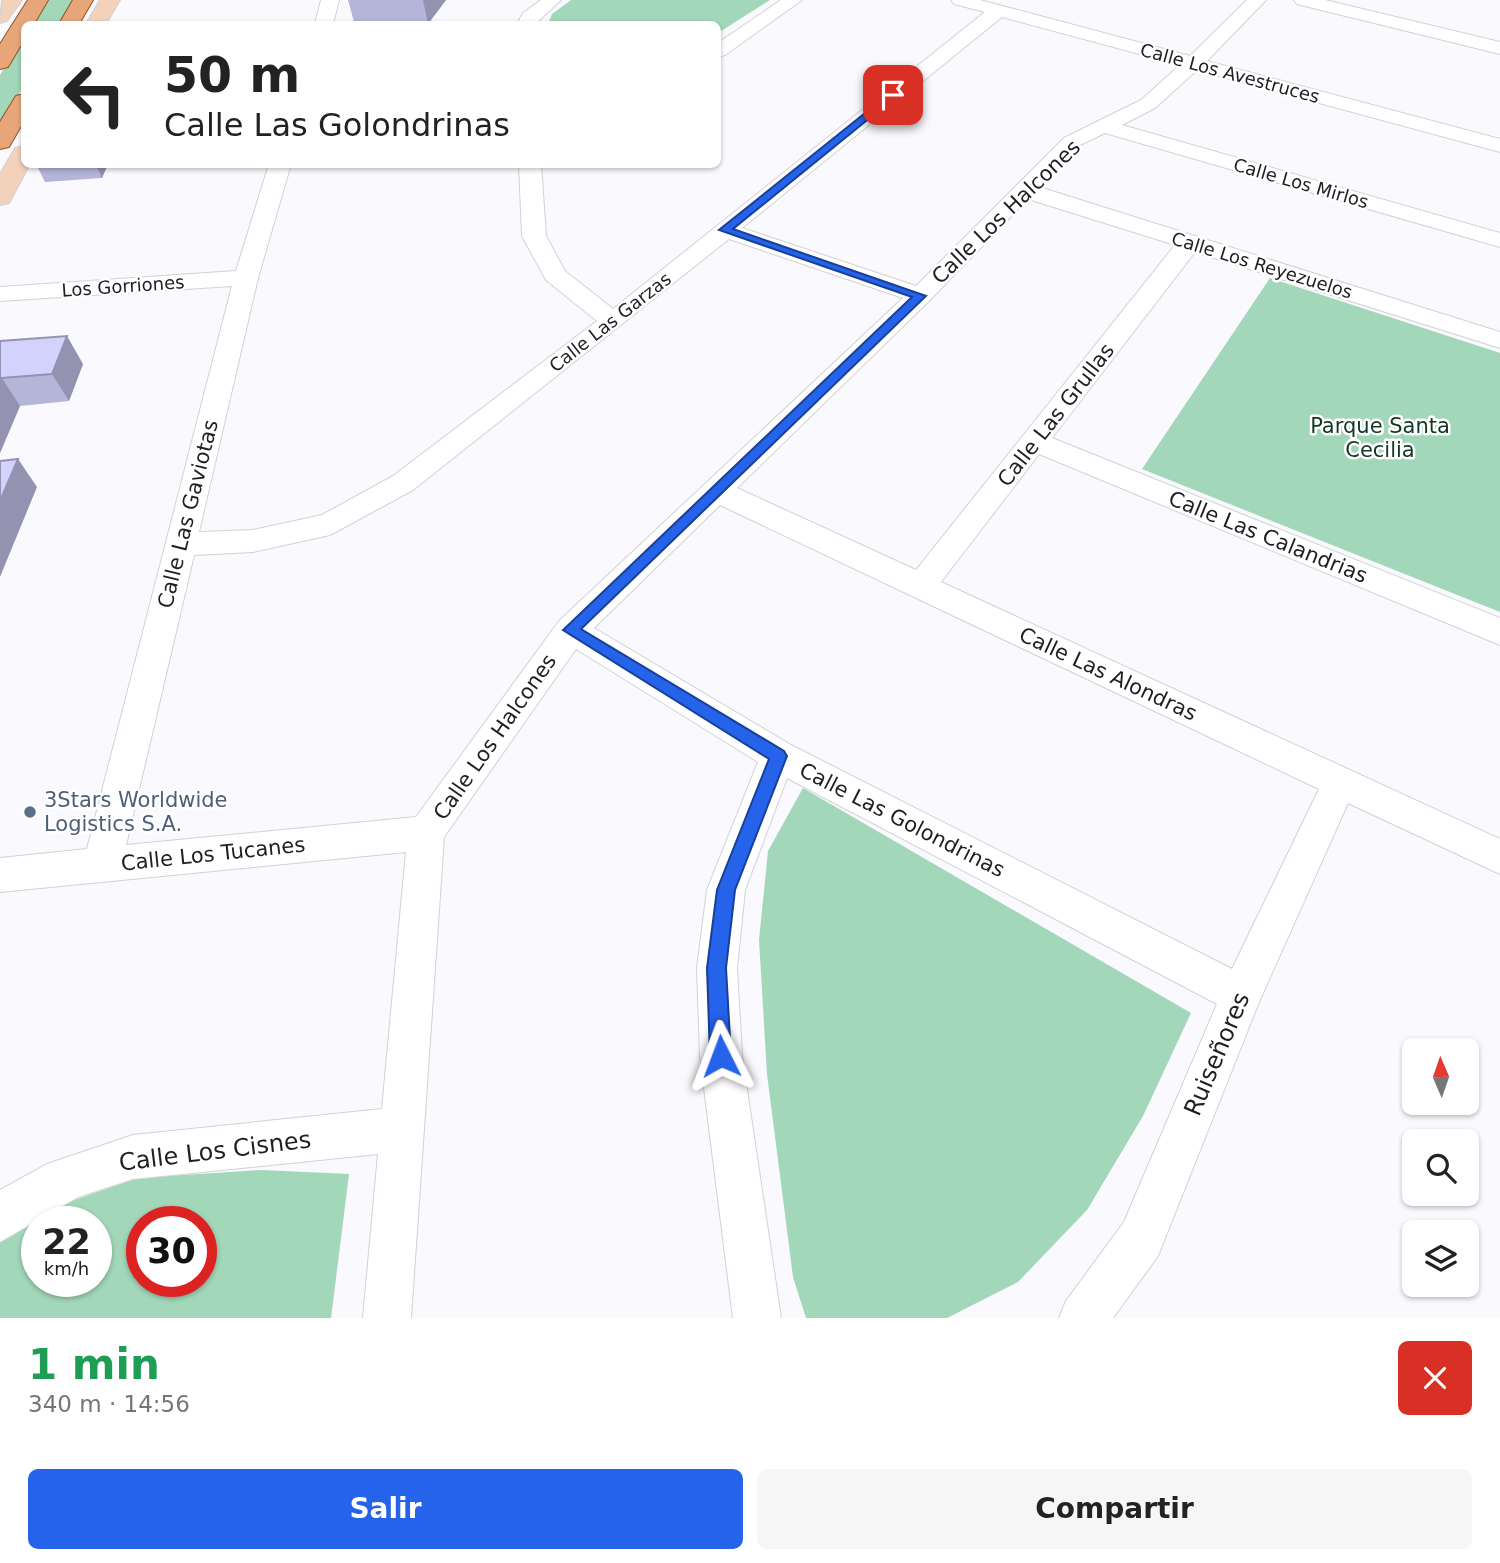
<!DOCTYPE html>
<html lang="es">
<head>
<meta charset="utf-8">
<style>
  :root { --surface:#fff; --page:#f6f6f6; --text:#222; --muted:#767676; --accent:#2563eb }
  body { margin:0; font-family:"DejaVu Sans",sans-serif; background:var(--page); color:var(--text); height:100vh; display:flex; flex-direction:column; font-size:26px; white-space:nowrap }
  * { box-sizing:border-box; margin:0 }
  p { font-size:23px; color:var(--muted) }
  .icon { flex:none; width:38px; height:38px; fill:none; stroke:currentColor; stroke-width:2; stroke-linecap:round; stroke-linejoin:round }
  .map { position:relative; height:1318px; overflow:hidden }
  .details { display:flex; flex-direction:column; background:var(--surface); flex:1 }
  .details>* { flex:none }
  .banner { position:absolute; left:21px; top:21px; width:700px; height:147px; border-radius:10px; box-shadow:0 2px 5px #0004; background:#fff; color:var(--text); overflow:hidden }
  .needle { width:46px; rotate:358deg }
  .fabs { position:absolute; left:1402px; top:1038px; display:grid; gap:14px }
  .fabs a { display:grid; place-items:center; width:77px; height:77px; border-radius:10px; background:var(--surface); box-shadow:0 2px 5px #0004; font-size:35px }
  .speed { position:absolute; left:21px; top:1206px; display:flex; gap:14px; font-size:35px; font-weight:700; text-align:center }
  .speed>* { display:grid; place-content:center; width:91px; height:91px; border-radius:50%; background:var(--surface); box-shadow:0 2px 5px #0004; line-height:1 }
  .speed small { font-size:18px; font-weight:400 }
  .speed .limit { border:10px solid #d22; background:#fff; color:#111 }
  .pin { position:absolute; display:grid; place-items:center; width:60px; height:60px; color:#fff; margin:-30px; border-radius:14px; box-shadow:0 4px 10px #0006 }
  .me { position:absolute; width:77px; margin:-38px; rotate:357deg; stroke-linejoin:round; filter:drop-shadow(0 0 5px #0008) }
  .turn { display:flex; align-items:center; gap:24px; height:147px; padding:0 28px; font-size:32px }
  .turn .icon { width:91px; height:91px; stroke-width:2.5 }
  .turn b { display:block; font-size:49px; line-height:60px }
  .round { display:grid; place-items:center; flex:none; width:74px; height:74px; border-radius:10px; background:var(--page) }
  .head { display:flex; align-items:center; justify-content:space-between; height:119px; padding:0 28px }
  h1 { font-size:42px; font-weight:700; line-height:52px; color:#1e9e55 }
  .primary-button { display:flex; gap:14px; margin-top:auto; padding:14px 28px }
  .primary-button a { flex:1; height:80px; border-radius:10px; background:var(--accent); color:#fff; font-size:28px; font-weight:700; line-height:80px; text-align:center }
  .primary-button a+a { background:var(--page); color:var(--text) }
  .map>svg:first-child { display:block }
  .green { fill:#a2d7b9; fill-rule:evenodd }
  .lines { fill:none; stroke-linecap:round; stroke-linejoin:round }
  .minor-casing { stroke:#d1d1d8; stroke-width:2 }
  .secondary-casing { stroke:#d1d1d8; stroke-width:2 }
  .primary-casing { stroke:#975020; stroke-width:2 }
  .minor { fill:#fff; fill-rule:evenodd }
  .secondary { fill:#f3d2bc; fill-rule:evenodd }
  .primary { fill:#e7a679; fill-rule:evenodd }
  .wall { fill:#b5b5da }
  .shaded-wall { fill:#9393b1 }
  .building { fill:#d2d2fd; stroke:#9393b1; stroke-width:2 }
  .route { fill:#2563eb; stroke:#184099; stroke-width:2 }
  .service-dot { fill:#5c6f8a; stroke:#fff; stroke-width:2.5 }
  .labels { text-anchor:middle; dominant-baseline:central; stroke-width:5; stroke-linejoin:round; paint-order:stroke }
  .far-street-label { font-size:18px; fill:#1f1f22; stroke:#fff }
  .street-label { font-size:21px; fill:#1f1f22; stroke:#fff }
  .park-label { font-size:21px; fill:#133625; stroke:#fff }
  .service-label { font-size:21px; fill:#4e5e75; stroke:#fff; text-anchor:start }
  .near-street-label { font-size:24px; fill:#1f1f22; stroke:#fff }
</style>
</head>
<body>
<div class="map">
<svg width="1500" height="1318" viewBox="0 0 1500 1318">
  <rect width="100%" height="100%" fill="#f9f9fe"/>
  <path class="green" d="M47 0H75L61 24H32Z
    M571 0H770L718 33V24H548L552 14Z
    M24 36V85L0 126V75Z
    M1270 278 1500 353V612L1142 469Z
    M803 788 1191 1013 1143 1116 1087 1210 1018 1282 947 1318H806L793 1277 767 1074 759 940 768 851Z
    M261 1170 349 1174 331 1318H0V1237L45 1210 138 1178ZM37 1222H96V1281H37ZM142 1222H201V1281H142Z"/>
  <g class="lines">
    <defs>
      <path id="minor" d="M321 0H339L333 24H315Z
        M541 0H561L535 24H517L523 13Z
        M781 0H802L725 55 718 57V43Z
        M951 0H980L1190 56 1247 0H1266L1207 61 1500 139V152L1197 70 1155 108 1122 125 1500 233V247L1105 133 1078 146 1039 187 1500 332V348L1195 252 1052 438 1500 618V645L1039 454 941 582 1500 839V874L1348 803 1259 1002 1158 1256 1113 1318H1059L1066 1301 1124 1222 1217 1004 787 778 745 890 737 968 742 1056 781 1318H733L700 1056 697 968 707 890 758 762 576 649 444 837 411 1318H363L378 1154 133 1179 78 1197 0 1242V1190L47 1164 133 1135 382 1109 406 852 0 892V858L87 849 232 286 0 301V287L236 271 269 164H291L258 278 199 532 253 530 322 515 393 476 597 321 546 280 522 236 519 164H541L546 236 565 271 613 309 985 12 954 4ZM1002 17 1180 65 1141 100 1064 138 916 286 742 228ZM1028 199 1175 245 916 570 737 488 929 301ZM729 239 903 298 559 621 416 817 126 845 194 555 253 552 330 535 413 490ZM720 505 1319 789 1232 969 791 745 594 628Z
        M1294 0H1325L1500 42V54L1297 4Z"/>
      <path id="secondary" d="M2 0H22L7 21 0 23Z
        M100 0H120L106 24H86Z
        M24 146V164H30L9 203 0 205V174L15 148Z"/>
      <path id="primary" d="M28 0H48L34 24H24V40L8 67 0 69V44Z
        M73 0H93L79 24H59Z
        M24 94V121L9 147 0 149V122L16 96Z"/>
    </defs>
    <use href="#minor" class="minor-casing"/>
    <use href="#secondary" class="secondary-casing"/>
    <use href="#primary" class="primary-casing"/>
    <use href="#minor" class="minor"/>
    <use href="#secondary" class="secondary"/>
    <use href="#primary" class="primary"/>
  </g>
  <path class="wall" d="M348 0H446L428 24 354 22Z
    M36 164H108L102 178 45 182Z
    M0 341 83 364 69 401 20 406 0 453Z"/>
  <path class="shaded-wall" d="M423 0H446L428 24Z
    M96 164H108L102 178Z
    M67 336 83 364 69 401 52 374Z
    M2 378 20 406 0 453V383Z
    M18 459 37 487 0 577V501Z"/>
  <path class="building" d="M67 336 52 374 2 378 0 383V341Z
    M18 459 0 501V461Z"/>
  <path class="route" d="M890 93 898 95 733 229 926 296 581 629 784 751 787 756 735 890 726 968 731 1056 728 1063 721 1066 713 1063 710 1056 707 968 717 890 769 759 563 630 912 297 719 230Z"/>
  <circle class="service-dot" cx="30" cy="812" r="7"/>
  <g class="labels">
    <g class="far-street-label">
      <text transform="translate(1230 73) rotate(15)">Calle Los Avestruces</text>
      <text transform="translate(1301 183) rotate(16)">Calle Los Mirlos</text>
      <text transform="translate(1262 265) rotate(17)">Calle Los Reyezuelos</text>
      <text transform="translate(123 286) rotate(-4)">Los Gorriones</text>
      <text transform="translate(610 322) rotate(-38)">Calle Las Garzas</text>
    </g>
    <g class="street-label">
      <text transform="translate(1006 212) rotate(-44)">Calle Los Halcones</text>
      <text transform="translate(1056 415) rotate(-52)">Calle Las Grullas</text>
      <text transform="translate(188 514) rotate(-76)">Calle Las Gaviotas</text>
      <text transform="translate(1268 537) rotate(22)">Calle Las Calandrias</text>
      <text transform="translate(1108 674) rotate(25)">Calle Las Alondras</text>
      <text transform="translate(495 737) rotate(-55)">Calle Los Halcones</text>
      <text transform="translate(902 820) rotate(27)">Calle Las Golondrinas</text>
      <text transform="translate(213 854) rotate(-6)">Calle Los Tucanes</text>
    </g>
    <g class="park-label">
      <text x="1380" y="426">Parque Santa<tspan x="1380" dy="24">Cecilia</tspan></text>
    </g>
    <g class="service-label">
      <text x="44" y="800">3Stars Worldwide<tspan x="44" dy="24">Logistics S.A.</tspan></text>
    </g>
    <g class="near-street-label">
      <text transform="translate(1217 1054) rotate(-67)">Ruiseñores</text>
      <text transform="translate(215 1151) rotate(-7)">Calle Los Cisnes</text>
    </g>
  </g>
</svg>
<div class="fabs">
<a><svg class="needle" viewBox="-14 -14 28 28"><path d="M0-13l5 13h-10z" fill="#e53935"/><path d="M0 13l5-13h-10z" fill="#767676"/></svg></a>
<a><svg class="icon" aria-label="search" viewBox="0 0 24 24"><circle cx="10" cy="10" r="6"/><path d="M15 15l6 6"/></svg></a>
<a><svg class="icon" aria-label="layers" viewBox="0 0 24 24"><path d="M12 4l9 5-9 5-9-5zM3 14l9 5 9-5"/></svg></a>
</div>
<div class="speed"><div>22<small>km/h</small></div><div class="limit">30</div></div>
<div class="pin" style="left:893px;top:95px;background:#d93025"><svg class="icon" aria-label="arrive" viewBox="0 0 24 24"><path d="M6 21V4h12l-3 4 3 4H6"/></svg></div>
<svg class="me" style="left:721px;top:1056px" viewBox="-20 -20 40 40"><path d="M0-17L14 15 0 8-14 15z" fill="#2563eb" stroke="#fff" stroke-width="4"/></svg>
<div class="banner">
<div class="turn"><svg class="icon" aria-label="left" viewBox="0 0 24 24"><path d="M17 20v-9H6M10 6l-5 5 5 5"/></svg><div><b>50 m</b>Calle Las Golondrinas</div></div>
</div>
</div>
<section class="details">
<div class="head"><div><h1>1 min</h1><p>340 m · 14:56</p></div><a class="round" style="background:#d93025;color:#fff"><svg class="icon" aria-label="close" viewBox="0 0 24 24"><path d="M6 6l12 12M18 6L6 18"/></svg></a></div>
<div class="primary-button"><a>Salir</a><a>Compartir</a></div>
</section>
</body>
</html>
